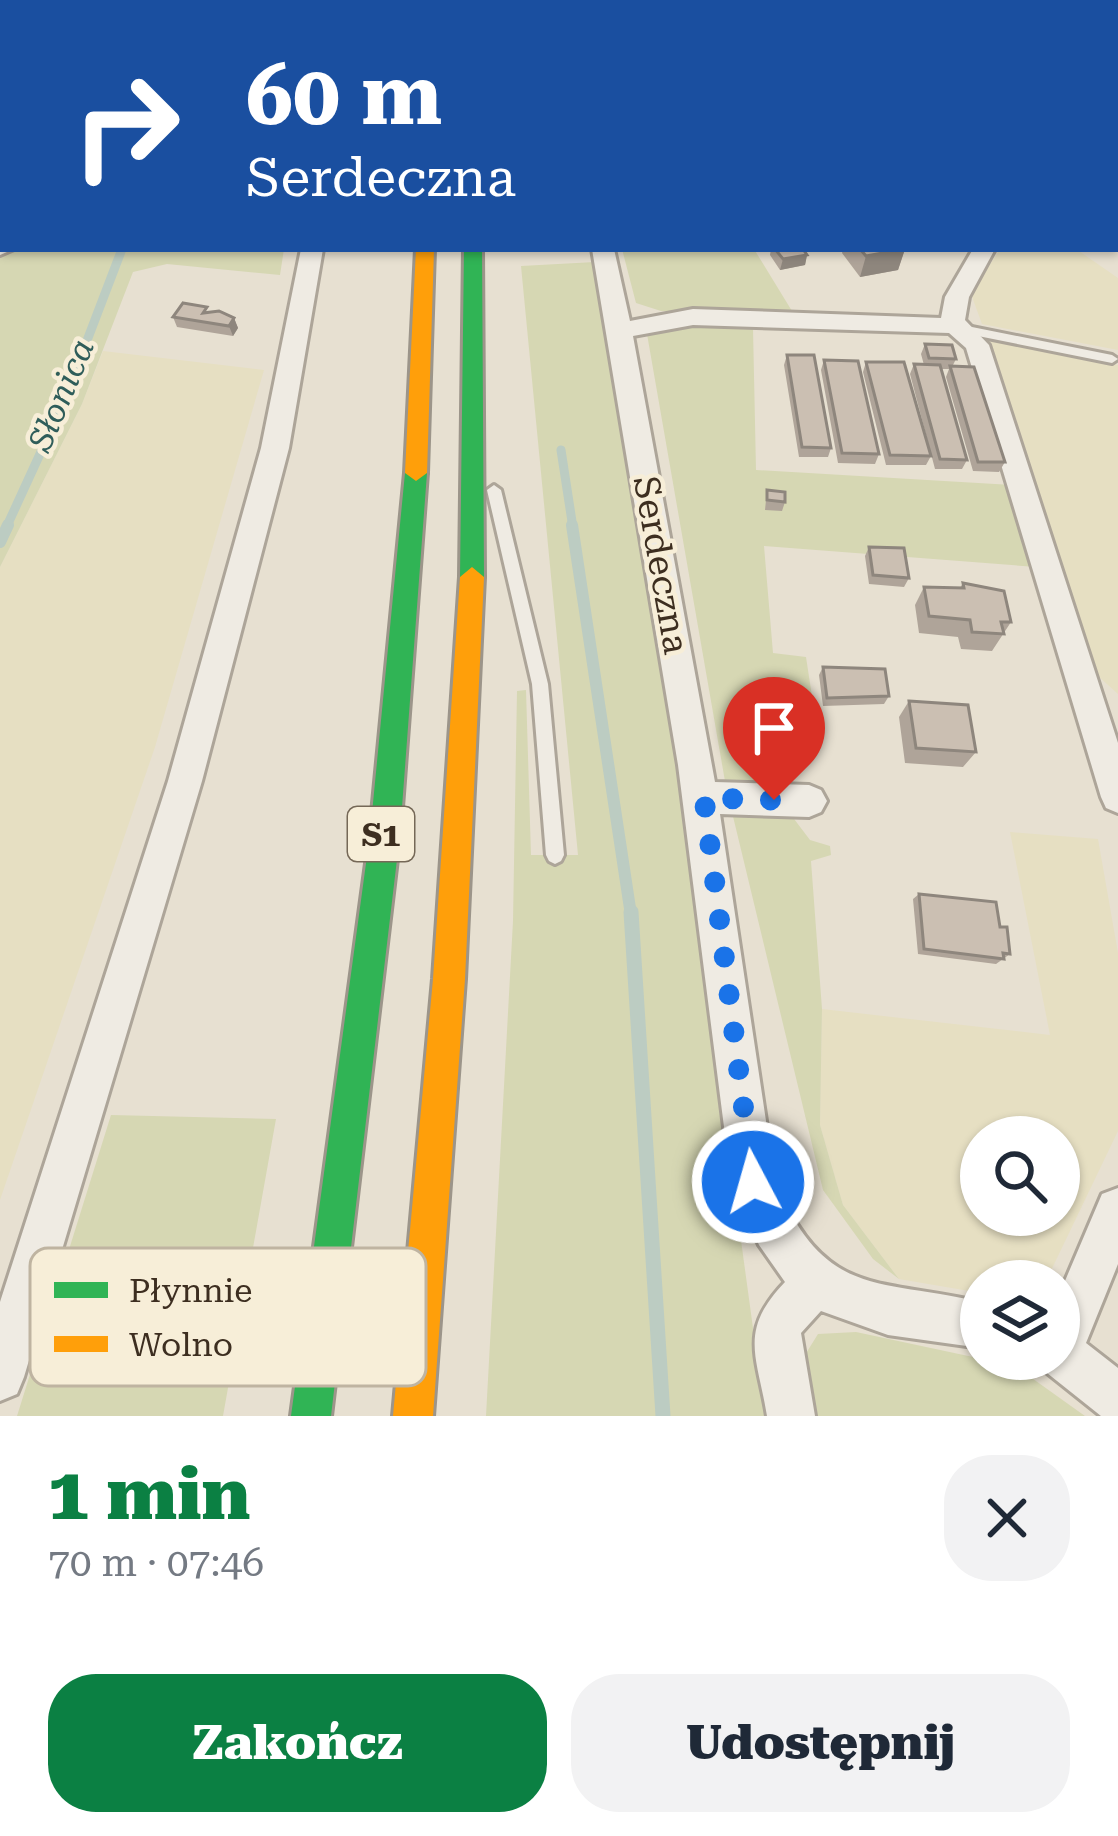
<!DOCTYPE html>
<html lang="pl">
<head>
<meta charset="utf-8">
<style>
  :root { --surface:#fff; --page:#f2f2f3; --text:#1f2937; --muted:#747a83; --accent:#0b8043 }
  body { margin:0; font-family:"Roboto Serif",serif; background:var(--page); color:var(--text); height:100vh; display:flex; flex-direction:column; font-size:45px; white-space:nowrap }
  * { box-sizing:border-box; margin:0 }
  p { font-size:39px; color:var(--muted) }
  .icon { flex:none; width:66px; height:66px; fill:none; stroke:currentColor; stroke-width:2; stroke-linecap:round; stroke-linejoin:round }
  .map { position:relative; height:1416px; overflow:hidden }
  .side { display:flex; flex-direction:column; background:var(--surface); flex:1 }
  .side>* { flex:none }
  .hud { position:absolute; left:0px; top:0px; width:1119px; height:252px; box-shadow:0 3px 9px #0004; background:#1a4fa0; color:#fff; overflow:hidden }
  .fabs { position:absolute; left:960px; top:1116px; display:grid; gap:24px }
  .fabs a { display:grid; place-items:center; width:120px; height:120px; border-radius:50%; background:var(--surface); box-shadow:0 3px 9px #0004; font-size:60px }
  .pin { position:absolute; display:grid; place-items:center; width:102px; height:102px; color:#fff; margin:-123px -51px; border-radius:50% 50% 50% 0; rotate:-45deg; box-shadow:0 0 12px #0007 }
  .pin .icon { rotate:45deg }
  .me { position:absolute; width:132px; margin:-66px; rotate:354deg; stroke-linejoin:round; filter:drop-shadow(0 0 9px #0008) }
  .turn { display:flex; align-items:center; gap:42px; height:252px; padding:0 48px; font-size:54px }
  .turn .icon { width:156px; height:156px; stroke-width:2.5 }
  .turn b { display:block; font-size:84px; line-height:102px }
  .round { display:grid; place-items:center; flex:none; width:126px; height:126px; border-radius:48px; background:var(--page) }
  .head { display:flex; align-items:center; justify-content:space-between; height:204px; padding:0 48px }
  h1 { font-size:72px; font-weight:800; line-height:90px; color:var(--accent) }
  .cta { display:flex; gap:24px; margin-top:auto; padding:24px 48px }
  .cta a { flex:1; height:138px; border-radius:48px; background:var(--accent); color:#fff; font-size:48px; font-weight:800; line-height:138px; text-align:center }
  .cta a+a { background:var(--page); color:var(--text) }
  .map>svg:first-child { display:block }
  .farmland { fill:#e6dfc2; fill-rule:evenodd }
  .green { fill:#d6d7b3 }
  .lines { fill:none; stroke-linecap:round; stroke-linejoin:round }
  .stream-far2 { stroke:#bcccc2; stroke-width:9 }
  .stream-far1 { stroke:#bcccc2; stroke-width:12 }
  .stream { stroke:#bcccc2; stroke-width:15 }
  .lane-casing { stroke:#ada599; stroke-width:6 }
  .street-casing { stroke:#ada599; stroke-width:6 }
  .fast-casing { stroke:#9c958a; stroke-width:6 }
  .slow-casing { stroke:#9c958a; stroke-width:6 }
  .lane { fill:#efebe3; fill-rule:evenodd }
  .street { fill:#efebe3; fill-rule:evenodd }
  .fast { fill:#30b455; fill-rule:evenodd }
  .slow { fill:#ff9f0a; fill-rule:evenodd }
  .wall { fill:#afa499 }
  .shaded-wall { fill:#8e867d }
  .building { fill:#cbbfb2; stroke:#8e867d; stroke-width:3 }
  .route { stroke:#1a73e8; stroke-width:21; stroke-dasharray:0 37.8 }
  .labels { text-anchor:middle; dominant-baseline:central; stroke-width:9; stroke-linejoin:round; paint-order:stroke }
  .far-water-label { font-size:33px; font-style:italic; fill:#2f5d5a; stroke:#f7eed8 }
  .shield { fill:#f7eed8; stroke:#756857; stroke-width:3 }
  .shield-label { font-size:33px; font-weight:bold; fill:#3d2e20 }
  .street-label { font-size:36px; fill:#3d2e20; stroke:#f7eed8 }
  .key { fill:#f7eed8; stroke:#bfb4a1; stroke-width:3 }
  .key-label { font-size:33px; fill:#3d2e20 }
</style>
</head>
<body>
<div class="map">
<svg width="1118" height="1416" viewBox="0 0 1118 1416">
  <rect width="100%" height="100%" fill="#e7e0d1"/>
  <path class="farmland" d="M1000 249H1076L1118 278V350L982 324 971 294Z
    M987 336 1118 365V694L1097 675Z
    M103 351 264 370 155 747 0 1200V567L82 404Z
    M1010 832 1098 839 1118 953V1131L1046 1281H981V1293L899 1279 843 1205 820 1125 822 1009 1050 1035ZM981 1137H1059V1215H981Z"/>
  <path class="green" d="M18 249H284L280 275 167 264 133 272 82 404 0 567V256Z
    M622 249H754L795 316 661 311 636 303Z
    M595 262 663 669 765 1416H486L513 921 517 691 526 690 531 855H578L521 266Z
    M694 325 753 328 756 470 1012 485 1036 567 764 546 773 653 806 657 817 729 759 727 764 788 726 787 647 334Z
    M730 804 785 807 810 840 830 846 831 855 811 861 822 1009 820 1125 843 1205 899 1279 873 1259 823 1190Z
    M111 1115 276 1119 223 1416H17Z
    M856 1332 1015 1366 1085 1416H808L800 1363 818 1334Z"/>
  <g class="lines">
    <path class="stream-far2" d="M561 450 573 528
      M6 528 62 406 122 249"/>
    <path class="stream-far1" d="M572 525 631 915
      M0 542 8 525"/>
    <path class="stream" d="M631 912 663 1416"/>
    <defs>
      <path id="lane" d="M1095 0H1104L1102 3H1093Z
        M0 150 3 151V157L0 156Z
        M3 247V249H14L0 255V248Z
        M962 325 1112 355 1118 359 1112 363 958 332V326Z
        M494 485 501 490 548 684 564 855 561 861 555 864 549 861 546 855 532 684 487 490Z"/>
      <path id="street" d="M147 0H169L171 3H149Z
        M538 0H556V3H538Z
        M1116 229 1118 230V244L1116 243Z
        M301 249H323L289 448 202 781 24 1377 17 1394 0 1401V1302L168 781 261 448Z
        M592 249H614L630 321 693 309 941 318 945 297 973 249H995L969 297 965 320 989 345 1118 743V813L1106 808 1101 797 966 348 949 333 693 325 633 336 715 782 809 785 821 790 827 801 821 812 809 817 720 814 775 1181C825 1299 876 1278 981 1302V1348L888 1335 821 1311 801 1333 815 1416H767C757 1355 738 1331 785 1282L759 1245 731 1182 678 765Z
        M1118 1188V1264L1086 1343 1118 1368V1416H1101L1042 1369 1038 1359H1059V1295L1102 1194Z"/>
      <path id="fast" d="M224 0H244L222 3Z
        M457 0H471V3H457Z
        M464 249H482L484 577 472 587 460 577Z
        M416 465 427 473 400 834 331 1416H291L370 834 405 473Z"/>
      <path id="slow" d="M3 73V83L0 84V74Z
        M416 249H434L427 473 416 481 405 473Z
        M472 567 484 577 465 979 433 1416H393L433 979 460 577Z"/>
    </defs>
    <use href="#lane" class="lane-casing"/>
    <use href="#street" class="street-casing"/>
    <use href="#fast" class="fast-casing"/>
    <use href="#slow" class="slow-casing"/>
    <use href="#lane" class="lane"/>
    <use href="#street" class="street"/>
    <use href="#fast" class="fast"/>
    <use href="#slow" class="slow"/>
  </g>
  <path class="wall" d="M771 249H803L807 255 805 265 780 270 770 255Z
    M843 249H905L898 270 860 277 842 253Z
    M209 312 234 318 238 328 233 336 177 327 173 317Z
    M925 344 956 359 952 367 1005 462 999 472 973 471 946 377 949 369H941L967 460 962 469H935L910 374 914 364 924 365 921 354Z
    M787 355 831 448 828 457H799L784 365Z
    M824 360 879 454 875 464 838 463 821 370Z
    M866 362 931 456 926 465H886L863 372Z
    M767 490 785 502 782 511 765 510Z
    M869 547 909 578 904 587 869 584 865 556Z
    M963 583 1011 622 992 651 961 649 958 637 919 633 915 605 924 587 960 588Z
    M823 667 889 696 884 704 823 706 819 675Z
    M909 701 976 752 963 767 905 763 899 717Z
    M919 894 1000 927 1010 954 996 964 918 954 913 899Z"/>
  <path class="shaded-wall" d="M49 0H83L85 3H50Z
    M905 249 898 270 860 277 866 256Z
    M807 255 805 265 780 270 783 259Z
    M234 318 238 328 233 336 229 326Z"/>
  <path class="building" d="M975 0H997L1005 3H970Z
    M775 249H803L807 255 783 259Z
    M860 249H905L866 256Z
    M183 303 207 307 203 313 219 311 234 318 229 326 173 317Z
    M925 344 952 345 956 359 929 358Z
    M787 355H814L831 448 802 447Z
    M824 360 858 361 879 454 842 453Z
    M866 362H904L931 456 890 455Z
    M914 364 940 365 967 460 940 459Z
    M950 366 974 367 1005 462H978Z
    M767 490 785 492V502L767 500Z
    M869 547 904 548 909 578 873 575Z
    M963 583 1004 591 1011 622H1001L1004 634 972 632 970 620 929 616 924 587 964 588Z
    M823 667 885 669 889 696 827 698Z
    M909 701 968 705 976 752 916 748Z
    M919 894 996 902 1000 927H1007L1010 954 1003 953 1004 959 924 949Z"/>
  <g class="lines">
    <path class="route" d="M753 1182 704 798 774 800"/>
  </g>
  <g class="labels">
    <g class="far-water-label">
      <text transform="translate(61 395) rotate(-67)">Słonica</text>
    </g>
    <rect class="shield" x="348" y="807" width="66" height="54" rx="9"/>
    <g class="shield-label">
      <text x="381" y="834">S1</text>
    </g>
    <g class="street-label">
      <text transform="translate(661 565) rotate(80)">Serdeczna</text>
    </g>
  </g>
  <rect x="30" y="1248" width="396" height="138" rx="18" class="key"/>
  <rect x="54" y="1282" width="54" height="16" fill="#30b455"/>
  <rect x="54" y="1336" width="54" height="16" fill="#ff9f0a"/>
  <g class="key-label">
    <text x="129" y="1302">Płynnie</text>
    <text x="129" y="1356">Wolno</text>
  </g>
</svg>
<div class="fabs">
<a><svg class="icon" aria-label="search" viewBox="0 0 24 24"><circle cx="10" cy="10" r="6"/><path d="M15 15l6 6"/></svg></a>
<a><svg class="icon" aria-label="layers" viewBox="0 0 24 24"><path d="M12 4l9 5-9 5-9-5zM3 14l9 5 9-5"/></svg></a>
</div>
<div class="pin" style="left:774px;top:800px;background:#d93025"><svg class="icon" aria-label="arrive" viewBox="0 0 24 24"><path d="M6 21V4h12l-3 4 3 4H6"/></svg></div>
<svg class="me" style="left:753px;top:1182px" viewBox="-20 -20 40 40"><circle r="17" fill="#1a73e8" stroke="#fff" stroke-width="3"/><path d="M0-11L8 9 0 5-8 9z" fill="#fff"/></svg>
<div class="hud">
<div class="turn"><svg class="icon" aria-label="right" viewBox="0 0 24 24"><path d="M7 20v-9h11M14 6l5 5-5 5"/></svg><div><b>60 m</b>Serdeczna</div></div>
</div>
</div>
<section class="side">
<div class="head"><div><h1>1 min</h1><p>70 m · 07:46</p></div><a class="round"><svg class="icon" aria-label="close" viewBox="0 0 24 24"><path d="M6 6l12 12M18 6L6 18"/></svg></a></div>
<div class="cta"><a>Zakończ</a><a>Udostępnij</a></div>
</section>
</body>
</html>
